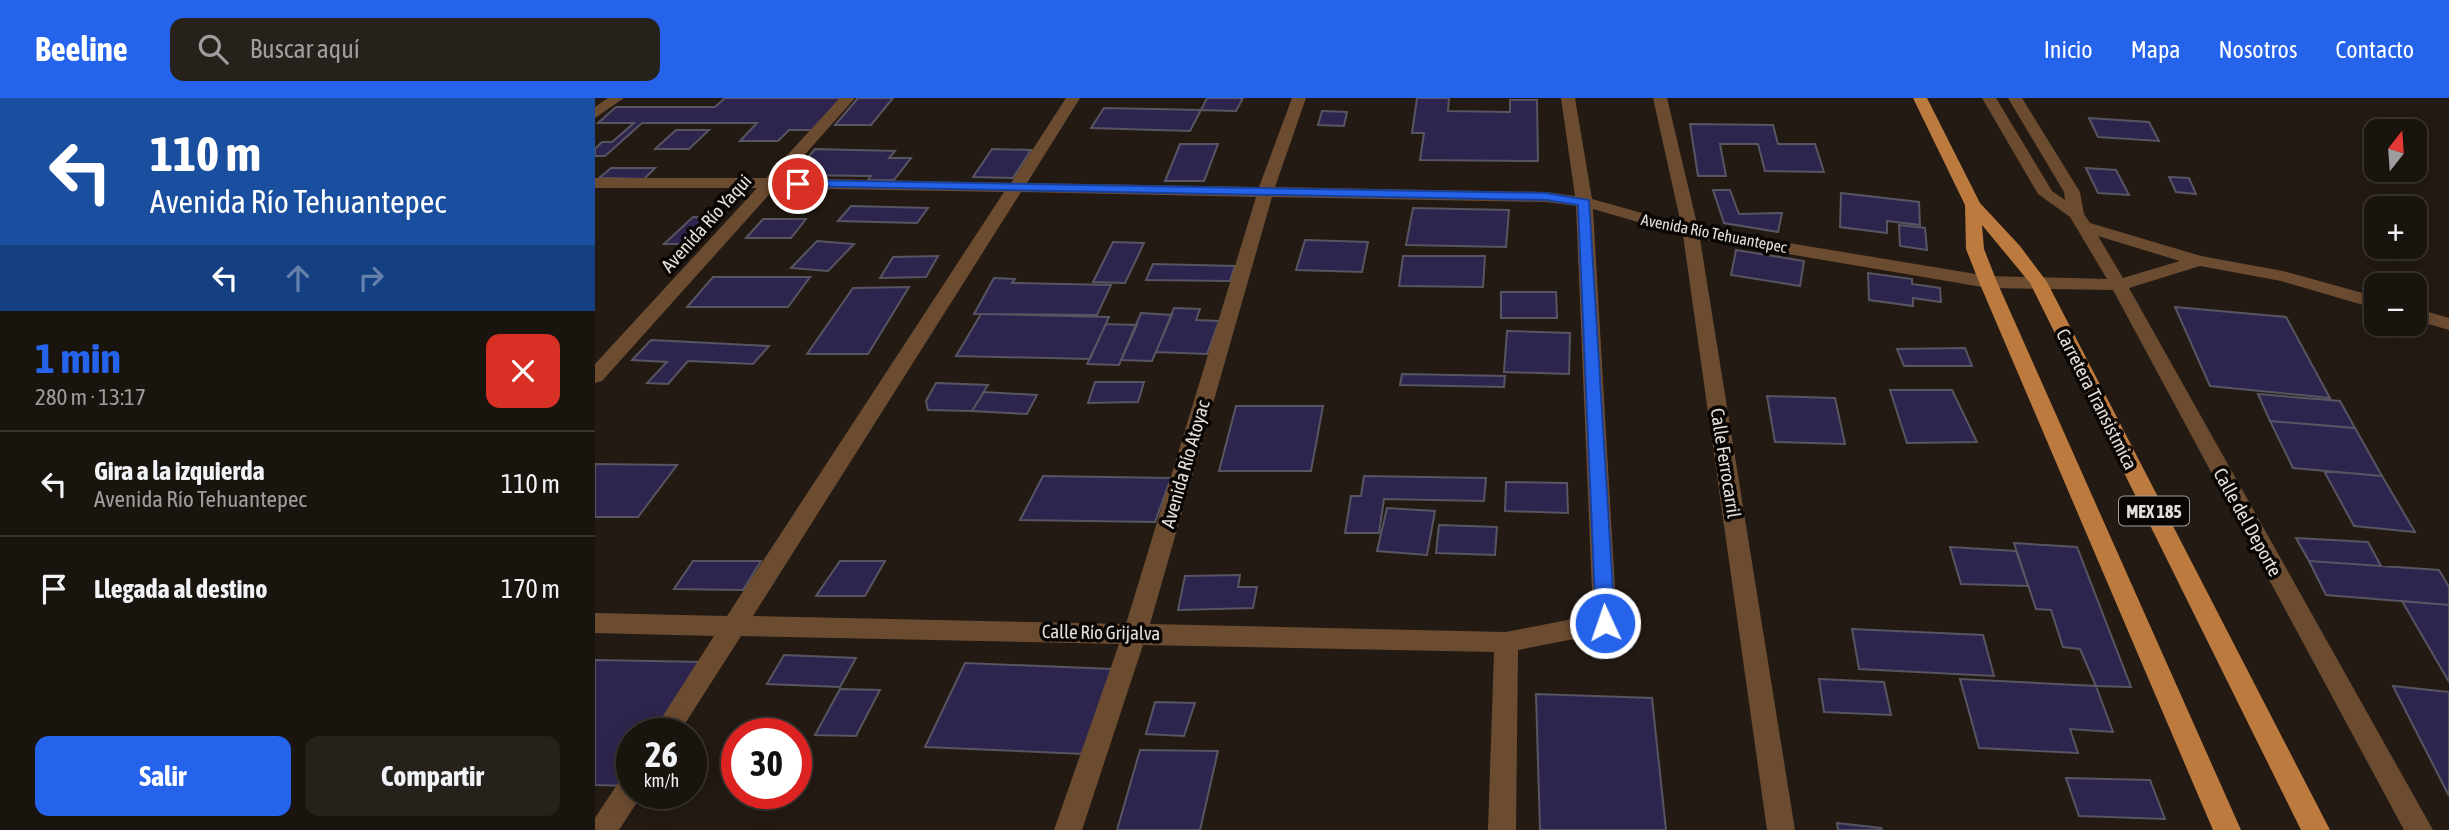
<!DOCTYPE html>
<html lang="es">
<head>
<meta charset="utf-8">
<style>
  :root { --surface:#1a140e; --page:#27211c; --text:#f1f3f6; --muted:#9f9e9e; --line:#38332e; --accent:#2563eb }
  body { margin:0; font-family:"Asap Condensed",sans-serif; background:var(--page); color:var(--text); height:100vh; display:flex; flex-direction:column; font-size:26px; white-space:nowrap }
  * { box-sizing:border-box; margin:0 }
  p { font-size:23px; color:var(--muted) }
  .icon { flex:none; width:38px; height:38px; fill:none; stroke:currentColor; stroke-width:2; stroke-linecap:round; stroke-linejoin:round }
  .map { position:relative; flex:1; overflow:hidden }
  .side { display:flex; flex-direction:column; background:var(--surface); width:595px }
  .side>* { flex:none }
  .banner { background:#1a4fa0; color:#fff; overflow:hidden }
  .needle { width:46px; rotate:17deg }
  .tools { position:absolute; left:1769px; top:21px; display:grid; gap:14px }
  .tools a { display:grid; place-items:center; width:63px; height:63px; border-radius:14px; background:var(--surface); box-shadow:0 4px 18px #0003,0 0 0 2px var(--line); font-size:35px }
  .speed { position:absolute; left:21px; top:620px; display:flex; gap:14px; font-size:35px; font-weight:700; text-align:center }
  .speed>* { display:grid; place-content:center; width:91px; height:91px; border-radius:50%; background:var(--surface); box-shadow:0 4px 18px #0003,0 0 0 2px var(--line); line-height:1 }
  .speed small { font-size:18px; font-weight:400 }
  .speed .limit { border:10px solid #d22; background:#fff; color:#111 }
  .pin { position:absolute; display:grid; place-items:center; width:60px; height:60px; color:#fff; margin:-30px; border:4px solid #fff; border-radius:50%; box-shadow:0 2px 7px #0007 }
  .me { position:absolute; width:77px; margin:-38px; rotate:357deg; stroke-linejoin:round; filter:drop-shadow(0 0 5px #0008) }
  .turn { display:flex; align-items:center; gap:24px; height:147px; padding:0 35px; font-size:32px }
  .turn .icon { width:91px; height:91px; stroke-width:2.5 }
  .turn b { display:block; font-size:49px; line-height:60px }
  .lanes { display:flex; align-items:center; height:66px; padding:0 35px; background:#0003; justify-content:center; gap:35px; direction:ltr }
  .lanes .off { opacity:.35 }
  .round { display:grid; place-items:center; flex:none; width:74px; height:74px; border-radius:14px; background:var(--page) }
  .head { display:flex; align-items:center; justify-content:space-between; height:119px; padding:0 35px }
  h1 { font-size:42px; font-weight:700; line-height:52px; color:var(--accent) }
  .cta { display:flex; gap:14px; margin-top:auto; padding:14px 35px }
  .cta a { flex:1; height:80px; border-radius:14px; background:var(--accent); color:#fff; font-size:28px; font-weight:700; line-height:80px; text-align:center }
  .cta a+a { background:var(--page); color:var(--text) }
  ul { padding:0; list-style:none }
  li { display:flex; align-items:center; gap:21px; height:105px; padding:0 35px; border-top:2px solid var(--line) }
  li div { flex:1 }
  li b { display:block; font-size:26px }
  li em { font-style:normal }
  header { display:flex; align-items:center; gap:42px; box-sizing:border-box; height:98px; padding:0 35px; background:var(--accent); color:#fff }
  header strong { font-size:33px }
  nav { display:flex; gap:38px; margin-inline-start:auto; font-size:24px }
  .search { width:490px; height:63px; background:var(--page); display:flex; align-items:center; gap:18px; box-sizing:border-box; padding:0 24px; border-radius:14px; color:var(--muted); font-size:26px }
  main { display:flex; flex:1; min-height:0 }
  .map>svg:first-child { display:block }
  .building { fill:#2e254e; stroke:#575561; stroke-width:2 }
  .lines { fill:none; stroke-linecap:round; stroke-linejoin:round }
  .minor { fill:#6c4c31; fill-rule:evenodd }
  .major { fill:#bc7a3e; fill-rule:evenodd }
  .route { fill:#2563eb; stroke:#184099; stroke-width:2 }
  .labels { text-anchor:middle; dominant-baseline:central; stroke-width:7; stroke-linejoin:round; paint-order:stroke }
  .far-street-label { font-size:16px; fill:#e5dfda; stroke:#090604 }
  .shield { fill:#090604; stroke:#a39e9a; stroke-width:2 }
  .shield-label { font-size:18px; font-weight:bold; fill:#e5dfda }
  .street-label { font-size:19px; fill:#e5dfda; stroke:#090604 }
</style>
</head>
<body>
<header>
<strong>Beeline</strong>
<div class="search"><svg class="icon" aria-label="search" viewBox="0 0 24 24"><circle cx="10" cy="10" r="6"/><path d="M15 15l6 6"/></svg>Buscar aquí</div>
<nav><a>Inicio</a><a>Mapa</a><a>Nosotros</a><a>Contacto</a></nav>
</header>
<main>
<section class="side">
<div class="banner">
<div class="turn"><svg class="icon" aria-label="left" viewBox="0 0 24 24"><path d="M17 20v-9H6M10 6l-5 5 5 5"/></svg><div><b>110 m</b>Avenida Río Tehuantepec</div></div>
<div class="lanes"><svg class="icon" aria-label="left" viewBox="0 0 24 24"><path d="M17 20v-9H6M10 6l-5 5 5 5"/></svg><svg class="icon off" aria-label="ahead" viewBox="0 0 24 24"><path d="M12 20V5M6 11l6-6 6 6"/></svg><svg class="icon off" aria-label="right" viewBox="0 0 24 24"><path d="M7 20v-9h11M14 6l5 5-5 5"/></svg></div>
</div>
<div class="head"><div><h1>1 min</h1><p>280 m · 13:17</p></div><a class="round" style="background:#d93025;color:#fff"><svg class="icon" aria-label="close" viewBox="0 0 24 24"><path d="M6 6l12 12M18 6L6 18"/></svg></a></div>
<ul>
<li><svg class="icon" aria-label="left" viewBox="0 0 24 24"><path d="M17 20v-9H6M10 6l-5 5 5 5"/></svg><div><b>Gira a la izquierda</b><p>Avenida Río Tehuantepec</p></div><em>110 m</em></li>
<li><svg class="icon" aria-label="arrive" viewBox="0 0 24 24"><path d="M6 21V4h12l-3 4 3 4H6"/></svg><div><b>Llegada al destino</b></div><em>170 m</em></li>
</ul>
<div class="cta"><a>Salir</a><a>Compartir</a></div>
</section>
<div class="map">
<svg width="1854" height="732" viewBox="0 0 1854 732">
  <rect width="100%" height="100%" fill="#231a13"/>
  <path class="building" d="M130 0H246L218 32H194L183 43H145L162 25H47L10 58H0V51L7 44H17L39 25H3L21 9H120Z
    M263 0H298L276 27H240Z
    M612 0H648L641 13 606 12Z
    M822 0H854L853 13 915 14V2H942L943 63 825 62 829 35H817Z
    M509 10 606 12 595 33 496 30Z
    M727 13 752 14 749 28 723 27Z
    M1494 20 1554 24 1564 43 1503 39Z
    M1095 26 1178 27 1183 46H1220L1229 74 1170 73 1163 46H1125L1131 78H1103Z
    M81 32H114L94 51H60Z
    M585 46H623L609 83H570Z
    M220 51 300 53 294 60H316L299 82H273L276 78 198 77Z
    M397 51 436 52 418 80 378 79Z
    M16 70H60L49 81 4 80Z
    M1491 70 1521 72 1534 97 1503 95Z
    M1574 79 1594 80 1601 96 1581 94Z
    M1118 92H1135L1144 116 1187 115 1183 134 1129 125Z
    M1246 95 1324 104 1325 127 1292 123V135L1245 129Z
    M256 108 333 110 322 125 243 123Z
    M818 110 914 112 911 149 811 147Z
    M98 119 124 120 100 146H69Z
    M168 121H211L196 140H151Z
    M1304 127 1330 130 1332 152 1305 148Z
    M710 142 773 144 767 174 701 172Z
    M222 143 259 146 233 173 196 170Z
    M518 144 549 145 530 185 498 184Z
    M1141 152 1209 163 1205 188 1136 177Z
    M343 158 331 179 285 180 298 159Z
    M808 158H890L888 189 804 188Z
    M558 166 640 168 635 183 551 182Z
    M1273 175 1317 181V186L1345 190 1346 204 1318 200V208L1274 202Z
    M118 179H215L193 209H92Z
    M399 180 420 181 417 185 516 187 502 217 379 216Z
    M314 189 273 256H212L258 190Z
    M906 194H961L962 220H906Z
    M1580 209 1691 219 1735 300 1615 288Z
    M579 210 605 211 601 222 624 223 612 256 561 254Z
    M546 215 577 217 557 263 526 262Z
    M386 216 514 219 495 261 361 258Z
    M511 226 542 227 524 267 492 266Z
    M912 233 975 235 974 276 909 274Z
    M56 242 174 248 158 266 93 263 73 286 52 285 72 264 37 262Z
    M1370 250 1377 268H1309L1302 251Z
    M807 276 910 278 909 289 805 287Z
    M500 284H549L543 304 493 305Z
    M341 285 393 287 377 313 333 312 331 303Z
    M1295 292H1357L1382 344 1312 345Z
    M389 294 442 297 432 316 377 313Z
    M1663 296 1745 303 1760 330 1675 323Z
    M1172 298 1240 300 1250 346 1180 344Z
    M641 308H728L716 373H624Z
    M1675 323 1760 330 1787 378 1698 370Z
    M0 366 82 367 43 419H0Z
    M1729 373 1787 378 1820 434 1759 428Z
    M448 378 576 380 560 424 425 422Z
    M769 378 891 380 889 403 789 401 784 435H750L756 398H766Z
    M911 384 972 385 973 415 910 413Z
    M792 410 840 413 832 457 782 453Z
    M844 427 902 429 900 457 841 455Z
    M1701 440 1773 444 1786 468 1714 463Z
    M1419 445 1482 449 1536 589 1501 588 1485 551 1468 549 1456 512 1441 511Z
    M1355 449 1421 453 1433 488 1366 486Z
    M98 463H166L148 492 79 491Z
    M245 463H290L270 498H221Z
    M1714 463 1844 472 1854 489V507L1731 497Z
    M645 477 643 489H662L658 510 583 512 590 478Z
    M1807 503 1854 507V584Z
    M1257 531 1388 537 1399 578 1264 571Z
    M189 557 261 560 245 589 172 586Z
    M0 562 109 564 65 635H37V681L33 688 0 687Z
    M370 565 517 571 490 656 330 649Z
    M1224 581 1289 584 1296 617 1229 614Z
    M1365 581 1501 588 1518 634 1475 631 1483 655 1384 650Z
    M1798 588 1854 594V698Z
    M245 591 285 592 261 638 220 637Z
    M941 596 1057 600 1071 732H945Z
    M560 604 600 605 589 638 551 636Z
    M545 652 623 653 605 732H522Z
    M1471 680 1555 682 1570 721 1484 718Z
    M1242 725 1286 730 1287 732H1243Z"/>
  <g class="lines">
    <path class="minor" d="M13 0H29L0 20V9Z
      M245 0H260L189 80 416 85 471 0H485L432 85 664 89 697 0H711L680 89 951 94 980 98 966 0H980L997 101 1086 126 1058 0H1072L1103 130 1393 178 1512 181 1475 119 1443 96 1387 0H1401L1457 93 1470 102 1469 94 1413 0H1427L1485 94 1489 116 1495 125 1606 158 1688 173 1782 199V211L1686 183 1605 168 1534 190 1838 732H1809L1518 192 1393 190 1105 141 1200 732H1172L1088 137 998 111 1022 525 1018 532 1010 535 923 552 921 732H893L899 554 548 547 487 732H459L524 546 146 538 84 635H57L119 538 0 535V515L132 518 409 94 180 90 7 283 0 285V266L162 90H0V80H171ZM426 94 661 99 531 526 158 518ZM677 99 951 104 981 108 998 517 911 534 555 526ZM1503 138 1585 163 1528 180Z
      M1820 210 1854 220V232L1820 222Z
      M37 675V695H48L24 732H0V720L27 679Z"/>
    <path class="major" d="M1318 0H1332L1385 105 1425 148 1452 184 1735 732H1706L1435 185 1387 127 1389 151 1402 184 1646 732H1618L1384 184 1371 151 1370 107Z"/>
  </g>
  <path class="route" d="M203 82 951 95 994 102 1020 525 1017 531 1010 533 1004 531 1001 525 983 107 951 102 198 88V83Z"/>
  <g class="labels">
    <g class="far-street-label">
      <text transform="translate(1119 135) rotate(11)">Avenida Río Tehuantepec</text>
    </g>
    <rect class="shield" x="1524" y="398.5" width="70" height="29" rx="5"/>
    <g class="shield-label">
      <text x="1559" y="413">MEX 185</text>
    </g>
    <g class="street-label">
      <text transform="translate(111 125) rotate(-48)">Avenida Río Yaqui</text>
      <text transform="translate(1502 301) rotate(63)">Carretera Transistmica</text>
      <text transform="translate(1131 365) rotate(81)">Calle Ferrocarril</text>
      <text transform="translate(590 366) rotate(-74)">Avenida Río Atoyac</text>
      <text transform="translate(1653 424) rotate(61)">Calle del Deporte</text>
      <text transform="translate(506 534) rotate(1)">Calle Río Grijalva</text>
    </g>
  </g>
</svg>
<div class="tools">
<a><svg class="needle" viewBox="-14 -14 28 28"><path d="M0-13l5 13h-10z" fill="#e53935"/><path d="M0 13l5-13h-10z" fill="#9f9e9e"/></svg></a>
<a>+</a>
<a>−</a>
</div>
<div class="speed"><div>26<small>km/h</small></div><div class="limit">30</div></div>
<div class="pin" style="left:203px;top:86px;background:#d93025"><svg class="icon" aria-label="arrive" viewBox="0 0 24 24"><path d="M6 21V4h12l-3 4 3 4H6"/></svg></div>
<svg class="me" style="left:1010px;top:525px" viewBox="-20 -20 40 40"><circle r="17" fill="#2563eb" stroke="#fff" stroke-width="3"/><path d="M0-11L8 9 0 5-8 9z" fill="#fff"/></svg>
</div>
</main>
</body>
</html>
